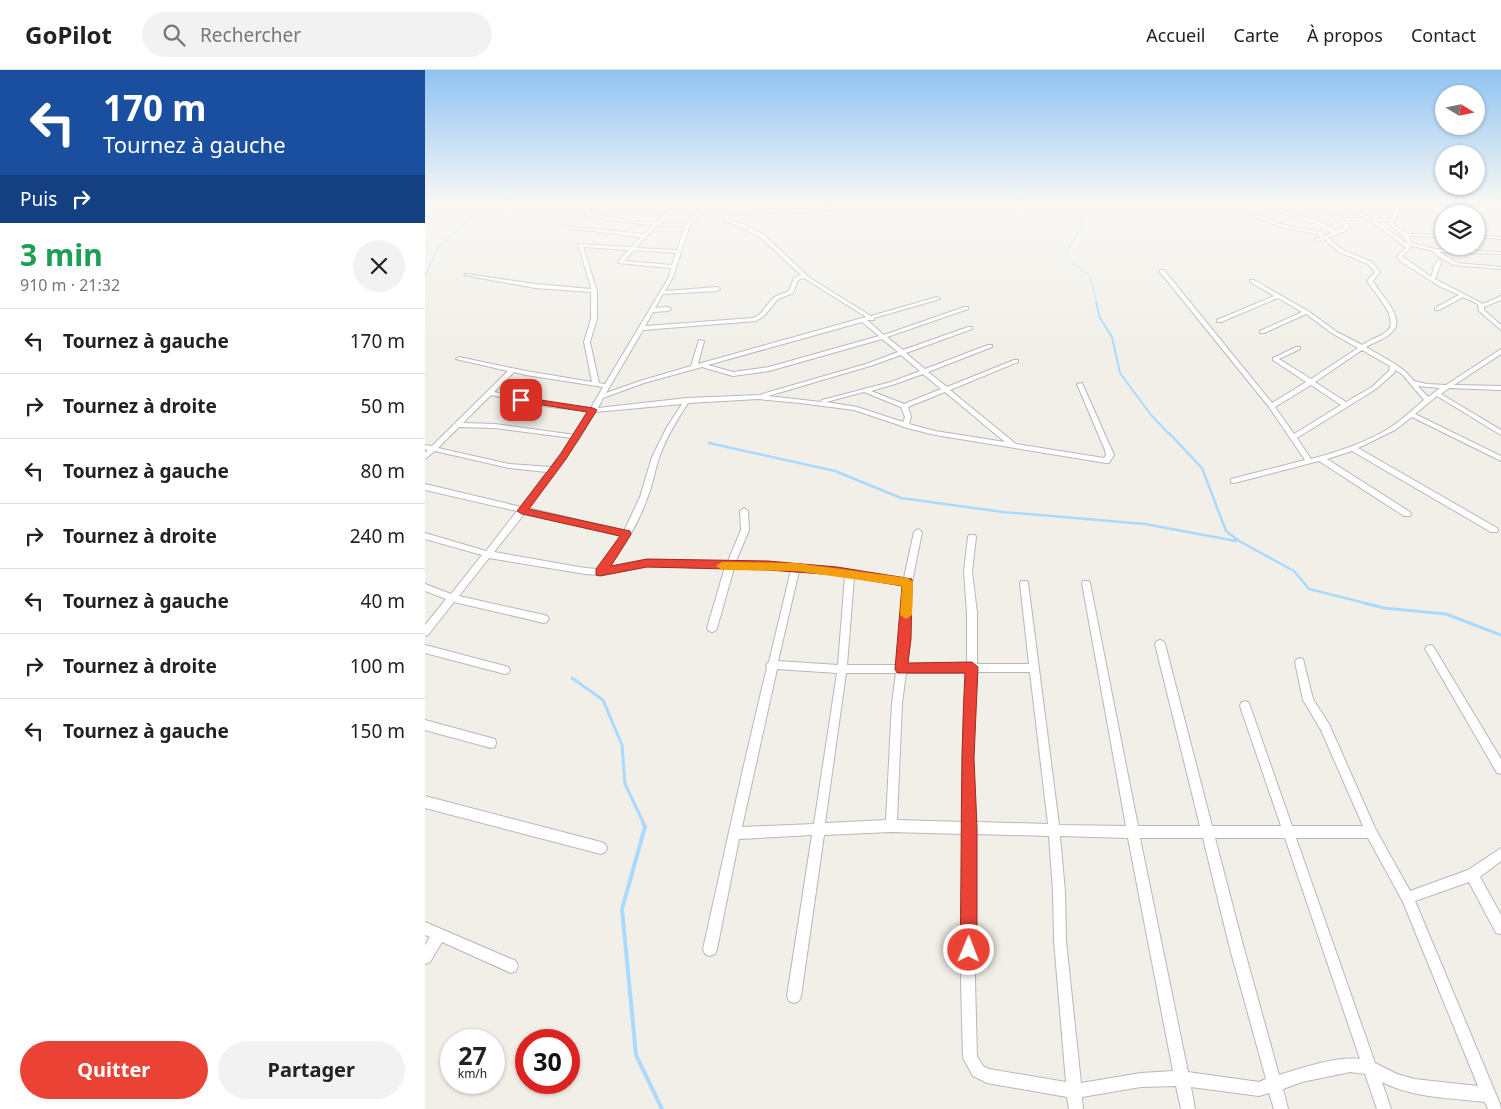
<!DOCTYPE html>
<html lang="fr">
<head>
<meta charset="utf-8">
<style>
  :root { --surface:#fff; --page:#f2f2f2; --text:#222; --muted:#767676; --line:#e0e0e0; --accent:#ea4335 }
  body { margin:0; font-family:"Noto Sans",sans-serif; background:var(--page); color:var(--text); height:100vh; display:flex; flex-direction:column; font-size:19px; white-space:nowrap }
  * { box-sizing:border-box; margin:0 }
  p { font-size:16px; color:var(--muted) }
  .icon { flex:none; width:28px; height:28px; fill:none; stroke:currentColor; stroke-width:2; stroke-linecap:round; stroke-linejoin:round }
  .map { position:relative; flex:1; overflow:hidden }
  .side { display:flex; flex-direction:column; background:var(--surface); width:425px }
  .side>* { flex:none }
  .banner { background:#1a4fa0; color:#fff; overflow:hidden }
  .needle { width:32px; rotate:100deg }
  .controls { position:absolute; left:1010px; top:15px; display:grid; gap:10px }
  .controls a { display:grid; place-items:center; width:50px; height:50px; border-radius:50%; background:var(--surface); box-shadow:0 1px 4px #0004; font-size:25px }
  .speed { position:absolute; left:15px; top:959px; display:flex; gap:10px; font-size:25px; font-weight:700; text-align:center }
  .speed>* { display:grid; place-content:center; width:65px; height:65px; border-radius:50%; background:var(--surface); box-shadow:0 1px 4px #0004; line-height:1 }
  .speed small { font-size:12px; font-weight:400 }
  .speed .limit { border:8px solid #d22; background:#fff; color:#111 }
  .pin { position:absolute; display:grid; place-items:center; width:42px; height:42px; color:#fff; margin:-21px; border-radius:10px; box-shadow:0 2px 8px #0006 }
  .me { position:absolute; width:55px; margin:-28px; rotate:1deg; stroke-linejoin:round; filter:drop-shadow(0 0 4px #0008) }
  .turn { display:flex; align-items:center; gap:18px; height:105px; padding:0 20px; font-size:22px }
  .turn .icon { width:65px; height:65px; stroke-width:2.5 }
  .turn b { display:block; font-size:35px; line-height:42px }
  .then { display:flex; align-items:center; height:48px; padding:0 20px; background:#0003; gap:10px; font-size:19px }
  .round { display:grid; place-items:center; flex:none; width:52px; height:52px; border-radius:26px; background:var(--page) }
  .head { display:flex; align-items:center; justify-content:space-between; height:85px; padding:0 20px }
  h1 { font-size:30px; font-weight:700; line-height:38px; color:#1e9e55 }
  .action { display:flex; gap:10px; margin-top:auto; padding:10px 20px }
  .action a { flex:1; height:58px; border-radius:30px; background:var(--accent); color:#fff; font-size:20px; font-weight:700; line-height:58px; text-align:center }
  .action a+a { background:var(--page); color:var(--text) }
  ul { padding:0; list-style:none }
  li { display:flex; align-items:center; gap:15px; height:65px; padding:0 20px; border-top:1px solid var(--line) }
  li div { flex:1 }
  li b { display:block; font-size:19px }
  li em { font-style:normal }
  header { display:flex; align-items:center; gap:30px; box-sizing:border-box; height:70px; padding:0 25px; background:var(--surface); border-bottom:1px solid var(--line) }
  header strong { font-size:24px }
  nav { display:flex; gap:28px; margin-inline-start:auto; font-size:18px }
  .search { width:350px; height:45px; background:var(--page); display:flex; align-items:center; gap:12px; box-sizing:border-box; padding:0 18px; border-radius:28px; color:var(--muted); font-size:19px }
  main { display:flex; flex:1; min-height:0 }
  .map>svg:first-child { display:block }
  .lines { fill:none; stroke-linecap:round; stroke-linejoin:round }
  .stream-far4 { stroke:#aadaff; stroke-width:1 }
  .stream-far3 { stroke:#aadaff; stroke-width:2 }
  .stream-far2 { stroke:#aadaff; stroke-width:2.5 }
  .stream-far1 { stroke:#aadaff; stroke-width:3 }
  .stream { stroke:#aadaff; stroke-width:4 }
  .street-casing { stroke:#b5b8bc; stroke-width:2 }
  .street { fill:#fff; fill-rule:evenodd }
  .route { fill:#ea4335; stroke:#982c22 }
  .slow { fill:#f59e0b }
</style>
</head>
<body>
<header>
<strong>GoPilot</strong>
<div class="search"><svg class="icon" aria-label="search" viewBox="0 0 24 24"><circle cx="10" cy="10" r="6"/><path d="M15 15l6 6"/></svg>Rechercher</div>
<nav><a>Accueil</a><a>Carte</a><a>À propos</a><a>Contact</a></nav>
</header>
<main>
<section class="side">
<div class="banner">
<div class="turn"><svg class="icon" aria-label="left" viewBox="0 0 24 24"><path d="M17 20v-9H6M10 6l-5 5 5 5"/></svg><div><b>170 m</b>Tournez à gauche</div></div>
<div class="then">Puis<svg class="icon" aria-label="right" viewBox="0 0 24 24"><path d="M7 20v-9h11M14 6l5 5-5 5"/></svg></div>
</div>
<div class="head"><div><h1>3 min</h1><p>910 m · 21:32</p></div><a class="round"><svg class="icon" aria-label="close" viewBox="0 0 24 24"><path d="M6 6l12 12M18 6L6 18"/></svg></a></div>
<ul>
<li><svg class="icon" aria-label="left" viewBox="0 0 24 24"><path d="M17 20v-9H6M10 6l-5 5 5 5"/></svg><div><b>Tournez à gauche</b></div><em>170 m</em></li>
<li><svg class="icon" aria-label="right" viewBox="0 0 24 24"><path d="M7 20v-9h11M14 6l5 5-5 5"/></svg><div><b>Tournez à droite</b></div><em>50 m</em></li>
<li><svg class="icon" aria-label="left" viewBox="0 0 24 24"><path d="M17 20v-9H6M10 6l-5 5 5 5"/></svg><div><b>Tournez à gauche</b></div><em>80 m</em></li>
<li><svg class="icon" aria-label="right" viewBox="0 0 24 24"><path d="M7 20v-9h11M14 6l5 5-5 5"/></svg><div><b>Tournez à droite</b></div><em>240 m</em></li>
<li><svg class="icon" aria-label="left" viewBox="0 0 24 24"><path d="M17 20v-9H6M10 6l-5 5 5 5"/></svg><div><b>Tournez à gauche</b></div><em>40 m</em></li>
<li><svg class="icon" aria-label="right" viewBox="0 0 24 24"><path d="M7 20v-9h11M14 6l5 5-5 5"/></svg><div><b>Tournez à droite</b></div><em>100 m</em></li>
<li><svg class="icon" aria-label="left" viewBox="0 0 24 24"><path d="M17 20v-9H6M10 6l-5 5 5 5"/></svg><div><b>Tournez à gauche</b></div><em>150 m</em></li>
</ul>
<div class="action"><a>Quitter</a><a>Partager</a></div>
</section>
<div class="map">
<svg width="1076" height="1039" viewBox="0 0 1076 1039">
  <rect width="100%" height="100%" fill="#f1efe8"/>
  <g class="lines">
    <path class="stream-far4" d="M644 132 658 156 640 183 646 191 665 206 672 234
      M0 206 13 178 47 146"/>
    <path class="stream-far3" d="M671 232 675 248 687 267 695 303 726 345 745 365"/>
    <path class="stream-far2" d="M744 363 777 398 801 461 814 471 869 501 884 519 944 534
      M284 373 410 401 476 428 578 442 720 454 811 471"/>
    <path class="stream-far1" d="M939 533 959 538 1021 544 1076 565
      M147 608 178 630 197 675 200 714 219 754"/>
    <path class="stream" d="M218 753 220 757 197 839 211 985 237 1039"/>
    <defs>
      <path id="street" d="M175 132H179L165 144 215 152H230L255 132 281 134 283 132H291L303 143 325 142 337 132H341L331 141 407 138 424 132V134L408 140 328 144 324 146 322 144 304 145V149L318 154 339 165 385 208 446 246 512 227 515 229 449 248V250H442L459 265 539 237H543V239L462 267 478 280 543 257H547V259L481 283 500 299 563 275H567V277L503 302 522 317 589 290H593V292L525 320 591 374 679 388 681 385 680 380 652 314 657 313 689 385 684 393H681L510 365 478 357 477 356 429 340 375 333 333 329 263 333C252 350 241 368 234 388 230 400 228 413 223 426 215 450 199 477 184 497L222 490 303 491 316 460 315 441 319 438 323 441 324 460 311 491C368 492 423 500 479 508L489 462 493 459 497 462 487 512 485 569 482 594H542V543L539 501 543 467 544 465H550L551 467 547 501 552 543V594H604L595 513 596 511H602L603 513 634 755 701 756 657 513 658 511H664L665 513 713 756H775L730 574 732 571 735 570 738 571 740 574 787 756H856L815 636 816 633 820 631 824 633 825 636 867 756H938L896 660 878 630 870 592 872 589 875 588 878 589 888 629 904 654 950 758 985 821 1043 800 1076 778V791L1055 807 1076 845V864L1071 863 1044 812 990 831 1075 1034 1076 1039H1063L1060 1032C1026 1028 988 1028 957 1012L966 1039H952L940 1004 925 1002 877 1012 858 1019 863 1039H849L844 1023 834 1026 766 1017 770 1039H756L751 1016 716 1017 657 1027 658 1039H644L642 1027 562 1013 548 1006 538 988 536 911 539 764 466 762 399 765 376 926 374 931 369 933 364 931 362 926 387 765 314 769 292 879 290 884 285 886 280 884 278 879 318 699 342 597 341 595 344 592 366 500 309 498 292 558 290 561 287 562 284 561 282 558 300 497 222 496 175 505 160 504 64 488 34 526 119 545 122 546 124 549 122 552 119 553 29 532 3 565 0 566V555L21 529 0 521V514L26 524 57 485 0 469V463L61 481 92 441 0 420V414L96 437 122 402 84 398 10 381 0 389V383L3 380 0 379V375L7 376 83 301 31 289 34 287 101 301 167 312 159 272 166 249V222L110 218 39 205 41 204 110 214 166 219 165 214 153 174 206 177 216 167 141 158 139 156 219 164 228 155 215 154 160 146V144ZM287 132 299 142 300 151 314 156 335 167 376 205 369 208 364 221 349 227 335 244 328 248 220 256 228 242 243 241 246 239 243 237 230 238 238 224 292 221 295 219 292 217 240 221 248 207 265 155ZM258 133 279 136 262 154 235 153ZM232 155 260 156 252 180 211 178ZM158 177 204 180 193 191V193L246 198 244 207 180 314 174 313 165 272 172 249V221ZM209 180 251 183 247 195 199 191ZM379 208 441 247 273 294 279 271 274 270 266 296 215 311 181 323 218 260 331 251 339 246 353 229 368 223 373 210ZM437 252 454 266 344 297 308 302 283 295ZM457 269 473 282 441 294 337 324 336 325 262 328 173 338 178 328 219 313 277 297 308 306 344 301ZM476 285 495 301 466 312 397 330 396 332 343 326 445 296ZM89 302 101 305 178 317 166 338 125 333 69 322ZM498 304 516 319 479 334 446 321 470 314ZM439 322 476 337 480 347 478 352 432 337 401 332ZM520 322 580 372 510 361 484 354 486 347 483 337ZM66 325 125 337 164 341 150 365 70 354 38 353ZM257 334 242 357 227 387 215 427 199 461 103 438 154 369 170 342ZM34 357 70 358 147 368 126 397 84 394 13 378ZM100 443 196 466 187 481 173 499 160 498 69 482ZM374 501 420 506 413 595 353 591ZM429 507 479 515 475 569 472 595H422ZM352 599 412 603 389 754 317 757ZM552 602H605L623 754 551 752 547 688ZM421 603H471L467 633 461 750 400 753ZM481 603H542L537 688 539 752 472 750 477 633ZM551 764 624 766 628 822 629 871 641 1012 564 999 558 996 552 986 550 911ZM635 766 703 768 748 1001 716 1003 656 1013 641 871 640 822ZM715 768H778L804 875 841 1009 834 1012 763 1002ZM790 768H860L935 989C912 986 876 998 854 1005L818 875ZM871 768H943L978 832 1053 1016 989 1009 972 1004 950 993Z
        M834 132H839L856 140 893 151 911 161 920 158 908 146 879 132H885L894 136 916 148H940L909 132H914L947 148 966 149 974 132H978L968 154 982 164 1019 165V167L984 166 986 173 1010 179 1076 182V184L1014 182 1032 193 1076 197V199L1029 195 1014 187 1008 181 983 175 986 178 977 186 1006 207 1010 194 1013 190H1017L1010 209 1058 234 1076 226V230L1059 237V240L1076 255V260L1054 241 1053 234 1038 227 1014 240H1010V238L1034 225 1014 216 975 191 972 186 981 178 945 150H918L925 157V159L903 168 918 180 947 192 955 202 948 211C955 225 983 249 966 263 959 270 949 272 941 277L970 294 981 302 989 311 1002 314 1021 315 1076 279V284L1029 315 1076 316V320L1024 318 1016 324 1076 360V365L1012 326 990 344 1076 386V391L987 347 970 360 933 378 1072 458 1073 460 1072 462H1066L927 381 902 389 985 442 986 444 985 446H979L894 391 809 413H806V409L880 390 844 337 735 202V200H739L847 333 881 312 848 290V288L871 277H875V279L854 289 886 309 933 278 908 264 881 244 839 263H835V261L877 242 853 228 796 252H792V250L849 226 825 212V210H829L883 241 912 262 937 275C944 270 954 267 961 262 977 250 949 223 942 211L950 202 943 194 914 182 899 169 889 172V170L896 167 893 164 855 157 826 145V143H828L858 155 896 162 900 166 907 163 889 153 854 142ZM951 151H965L964 155 979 166 982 174ZM937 280 965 296 964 301 947 317 921 332 890 312ZM970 300 977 304 999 330C988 339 977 350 966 357 943 372 912 382 886 389L872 368 951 319 969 303ZM886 315 916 335 869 364 850 337ZM993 316 1015 318 1003 327Z
        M854 132H859L892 147 888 148Z
        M1051 165 1076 167V169L1051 167Z
        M0 575 80 596 83 597 85 600 83 603 80 604 0 583Z
        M1005 575 1008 576 1076 689V704L1072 703 1002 582 1000 579 1002 576Z
        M0 650 66 668 70 669 71 673 70 677 66 678 0 660Z
        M0 726 176 772 180 774 182 778 180 782 176 784 0 738Z
        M0 852 91 891 93 896 91 901 86 903 17 872 5 892 0 894V875L5 867 0 865Z"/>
    </defs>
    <use href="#street" class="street-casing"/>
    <use href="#street" class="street"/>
  </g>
  <linearGradient id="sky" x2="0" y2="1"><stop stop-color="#8fc3f1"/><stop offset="0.48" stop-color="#f9f8f5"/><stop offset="1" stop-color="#f9f8f5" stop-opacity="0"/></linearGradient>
  <rect width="1076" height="277" fill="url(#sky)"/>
  <path class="route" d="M96 327 168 338 172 340 141 389 104 439 205 461 206 464 186 496 222 489 343 491 412 497 487 509 486 569 483 593 547 592 553 597 549 688 552 757V880L550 886 544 889 538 886 535 880C537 788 535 695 540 603H472L470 599 477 516 412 505 343 500 222 497 175 506 171 505V499L195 466 97 444 92 441 135 385 162 342 93 331 91 330Z"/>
  <path class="slow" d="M297 492 371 493 483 508 488 512 487 545 481 549 475 545 477 516 371 501 297 500 291 496Z"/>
</svg>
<div class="controls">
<a><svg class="needle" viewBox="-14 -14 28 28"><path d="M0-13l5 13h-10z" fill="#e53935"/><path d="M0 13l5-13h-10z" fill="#767676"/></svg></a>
<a><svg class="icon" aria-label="sound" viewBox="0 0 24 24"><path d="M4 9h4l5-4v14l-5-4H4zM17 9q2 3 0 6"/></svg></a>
<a><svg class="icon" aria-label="layers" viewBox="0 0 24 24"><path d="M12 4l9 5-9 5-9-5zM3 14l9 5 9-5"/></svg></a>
</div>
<div class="speed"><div>27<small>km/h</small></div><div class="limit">30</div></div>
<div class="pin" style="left:96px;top:330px;background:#d93025"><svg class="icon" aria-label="arrive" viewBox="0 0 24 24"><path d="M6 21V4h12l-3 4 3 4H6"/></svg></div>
<svg class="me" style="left:544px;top:880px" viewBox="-20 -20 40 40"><circle r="17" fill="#ea4335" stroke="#fff" stroke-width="3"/><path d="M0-11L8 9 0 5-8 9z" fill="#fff"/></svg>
</div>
</main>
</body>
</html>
